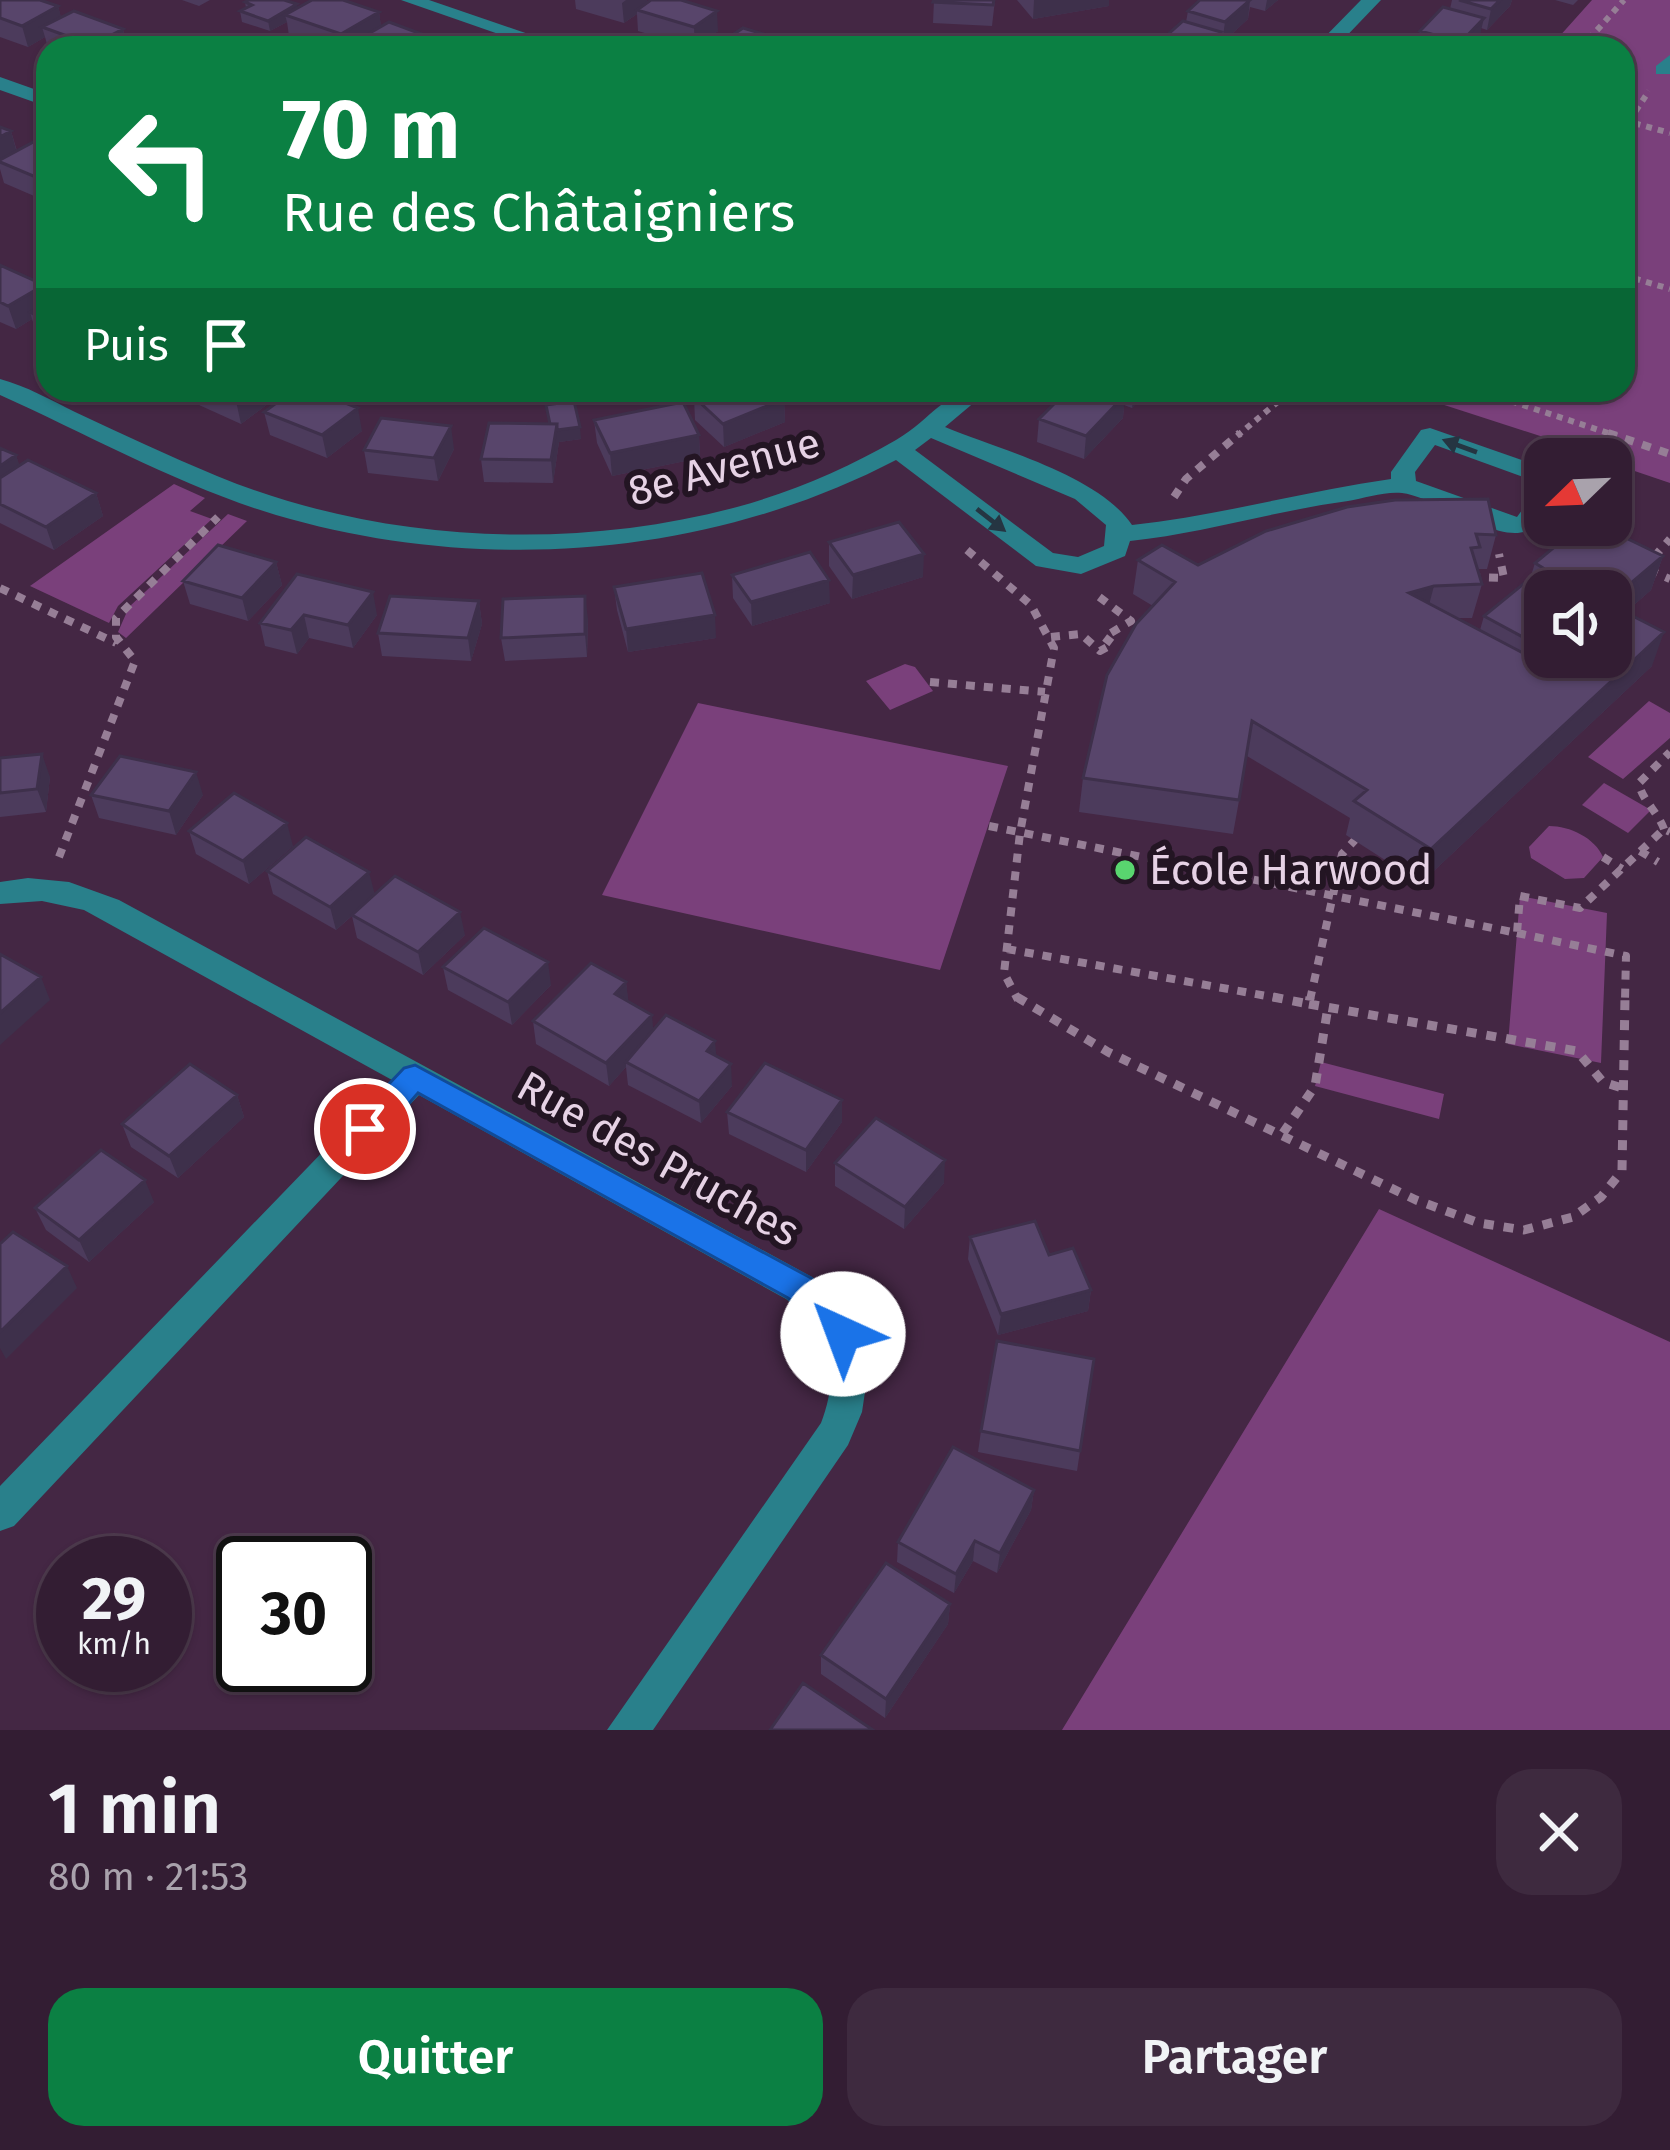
<!DOCTYPE html>
<html lang="fr">
<head>
<meta charset="utf-8">
<style>
  :root { --surface:#331d33; --page:#3e2a3f; --text:#f1f3f6; --muted:#a9a2ac; --line:#4e3b4e; --accent:#0b8043 }
  body { margin:0; font-family:"Fira Sans",sans-serif; background:var(--page); color:var(--text); height:100vh; display:flex; flex-direction:column; font-size:45px; white-space:nowrap }
  * { box-sizing:border-box; margin:0 }
  p { font-size:39px; color:var(--muted) }
  .icon { flex:none; width:66px; height:66px; fill:none; stroke:currentColor; stroke-width:2; stroke-linecap:round; stroke-linejoin:round }
  .map { position:relative; height:1730px; overflow:hidden }
  .details { display:flex; flex-direction:column; background:var(--surface); flex:1 }
  .details>* { flex:none }
  .hud { position:absolute; left:36px; top:36px; width:1599px; height:366px; border-radius:36px; box-shadow:0 3px 9px #0004,0 0 0 3px var(--line); background:#0b8043; color:#fff; overflow:hidden }
  .needle { width:78px; rotate:247deg }
  .fabs { position:absolute; left:1524px; top:438px; display:grid; gap:24px }
  .fabs a { display:grid; place-items:center; width:108px; height:108px; border-radius:24px; background:var(--surface); box-shadow:0 3px 9px #0004,0 0 0 3px var(--line); font-size:60px }
  .speed { position:absolute; left:36px; top:1536px; display:flex; gap:24px; font-size:60px; font-weight:700; text-align:center }
  .speed>* { display:grid; place-content:center; width:156px; height:156px; border-radius:50%; background:var(--surface); box-shadow:0 3px 9px #0004,0 0 0 3px var(--line); line-height:1 }
  .speed small { font-size:30px; font-weight:400 }
  .speed .limit { border:6px solid #111; border-radius:18px; background:#fff; color:#111 }
  .pin { position:absolute; display:grid; place-items:center; width:102px; height:102px; color:#fff; margin:-51px; border:6px solid #fff; border-radius:50%; box-shadow:0 3px 12px #0007 }
  .me { position:absolute; width:132px; margin:-66px; rotate:317deg; stroke-linejoin:round; filter:drop-shadow(0 0 9px #0008) }
  .turn { display:flex; align-items:center; gap:42px; height:252px; padding:0 48px; font-size:54px }
  .turn .icon { width:156px; height:156px; stroke-width:2.5 }
  .turn b { display:block; font-size:84px; line-height:102px }
  .then { display:flex; align-items:center; height:114px; padding:0 48px; background:#0003; gap:24px; font-size:45px }
  .round { display:grid; place-items:center; flex:none; width:126px; height:126px; border-radius:36px; background:var(--page) }
  .overview { display:flex; align-items:center; justify-content:space-between; height:204px; padding:0 48px }
  h1 { font-size:72px; font-weight:600; line-height:90px }
  .action { display:flex; gap:24px; margin-top:auto; padding:24px 48px }
  .action a { flex:1; height:138px; border-radius:36px; background:var(--accent); color:#fff; font-size:48px; font-weight:600; line-height:138px; text-align:center }
  .action a+a { background:var(--page); color:var(--text) }
  .map>svg:first-child { display:block }
  .green { fill:#7a407b }
  .lines { fill:none; stroke-linecap:round; stroke-linejoin:round }
  .path-far2 { stroke:#967e96; stroke-width:6; stroke-dasharray:6 6; stroke-linecap:butt }
  .path-far1 { stroke:#967e96; stroke-width:8; stroke-dasharray:9 9; stroke-linecap:butt }
  .path { stroke:#967e96; stroke-width:9; stroke-dasharray:10 10; stroke-linecap:butt }
  .minor { fill:#29808b; fill-rule:evenodd }
  .wall { fill:#4c3b5c }
  .shaded-wall { fill:#3e304b }
  .building { fill:#58456b; stroke:#3e304b; stroke-width:3 }
  .oneway { fill:#253542 }
  .route { fill:#1a73e8; stroke:#114b97; stroke-width:3 }
  .poi-dot { fill:#59d56f; stroke:#231523; stroke-width:4.5 }
  .labels { text-anchor:middle; dominant-baseline:central; stroke-width:12; stroke-linejoin:round; paint-order:stroke }
  .street-label { font-size:42px; fill:#e6d2e5; stroke:#231523 }
  .poi-label { font-size:42px; fill:#e6d2e5; stroke:#231523; text-anchor:start }
</style>
</head>
<body>
<div class="map">
<svg width="1670" height="1730" viewBox="0 0 1670 1730">
  <rect width="100%" height="100%" fill="#442744"/>
  <path class="green" d="M1592 0H1670V483L1611 463V459L1398 390H1623V48H1549Z
    M174 484 205 498 190 511 212 519 118 606 109 623 30 586Z
    M228 514 247 521 126 638 118 632 129 607Z
    M905 664 915 667 933 691 890 710 866 681Z
    M1649 701 1670 713V738L1623 779 1588 757Z
    M698 703 1008 766 940 970 602 895Z
    M1604 783 1651 810 1628 833 1582 805Z
    M1549 826C1570 826 1595 838 1603 857L1584 878 1565 879 1531 858 1529 847Z
    M1520 896 1607 913 1601 1063 1508 1044Z
    M1321 1062 1444 1094 1439 1119 1315 1086Z
    M1379 1209 1670 1342V1730H1062Z"/>
  <g class="lines">
    <path class="path-far2" d="M1581 48 1624 0
      M1623 120 1670 133
      M1629 121 1649 91
      M1623 275 1670 289
      M1477 390 1617 436
      M1237 436 1292 390"/>
    <path class="path-far1" d="M1608 433 1670 454
      M1174 497 1186 479 1240 433
      M967 550 1031 605 1054 648 1020 833 1004 973 1018 1000
      M1654 557 1670 539
      M1649 570 1670 579
      M1471 577 1504 578 1499 554
      M0 588 116 643
      M1051 637 1081 634 1100 651 1113 644 1104 637 1131 621 1094 593
      M930 682 1045 692
      M989 826 1517 933 1520 896 1580 908 1664 829 1670 832
      M1664 829C1658 812 1641 799 1639 783L1670 752
      M1640 851 1658 862
      M59 857 135 661 116 637V618L218 517
      M1603 857 1622 869
      M1517 933 1626 956 1625 1000
      M1007 949 1289 1000
      M1310 1000 1342 854 1355 840"/>
    <path class="path" d="M1017 997 1108 1052 1416 1200 1479 1223 1524 1230 1573 1217 1601 1197 1622 1171 1625 997
      M1273 997 1309 1004 1310 997
      M1309 1004 1577 1051 1603 1082 1625 1089
      M1283 1133 1315 1086 1328 1007"/>
    <path class="minor" d="M401 0H429L569 48H539Z
      M1361 0H1381L1335 48H1314Z
      M1670 55V74H1656V66Z
      M0 77 48 94V107L0 90Z
      M0 379C26 386 51 400 75 412 122 434 169 456 217 476 377 542 569 552 737 507 792 492 846 469 896 440 934 418 941 390 989 390L945 427C1001 450 1098 475 1132 525 1219 516 1304 491 1391 479V472L1421 430 1430 428 1545 468V485L1435 445 1415 472 1416 481 1517 517 1536 491 1545 488C1545 583 1449 499 1402 493 1386 491 1364 498 1348 501 1274 511 1204 533 1130 541L1125 556 1081 574 1036 566 896 460C708 558 480 575 276 515 180 486 91 436 0 395ZM931 438 1075 499 1106 525 1104 546 1078 557 1053 553 915 450Z
      M28 878 69 882 119 900 812 1277 844 1306 859 1334 868 1372 862 1412 848 1445 653 1730H607L821 1423C841 1372 829 1332 786 1299L419 1095 14 1526 0 1531V1486L392 1080 84 910 42 901 0 904V882Z"/>
  </g>
  <path class="wall" d="M0 0 58 6 61 18 123 29 127 47 172 48H48L45 37 28 47 0 37Z
    M182 0H210L199 6Z
    M575 0H647V3L718 31 695 48 638 31 637 14 624 23 576 9Z
    M934 0H995L992 26 933 23Z
    M1017 0H1109V6L1033 19Z
    M1200 0H1278L1265 11 1250 7 1248 19 1222 43 1219 42 1218 48H1154L1155 46 1186 22 1188 11Z
    M1452 0H1512L1510 6 1487 30 1481 28 1479 39 1471 48H1399L1418 39 1420 31 1450 9Z
    M1555 0H1578L1573 5Z
    M245 2 298 8 379 12 381 27 444 48H324L289 36 287 22 270 31 242 22 240 11 246 8Z
    M0 127 11 131 17 151 48 143V202L4 183 0 169Z
    M0 265 48 297V340L37 334 32 319 16 329 0 322Z
    M186 390H274L276 398 241 424 188 400Z
    M801 390H839L824 401Z
    M1068 390H1148L1132 408 1124 405 1123 418 1084 459 1037 442 1039 419Z
    M694 397 784 399 785 422 724 447 695 420Z
    M546 405 581 439 559 442 553 483 484 482 481 459 549 424Z
    M264 412 362 431 327 458 270 435Z
    M594 420 699 435 700 458 612 476 597 443Z
    M0 448 16 455 19 466 96 493 103 516 54 550 0 523Z
    M454 449 438 481 368 473 364 450Z
    M1266 531 1496 535 1487 569H1477L1482 584 1472 618H1457L1480 630 1484 616 1530 579 1535 563 1663 556 1651 590 1626 612 1652 666 1421 883 1346 835 1350 818 1247 756 1233 834 1079 812 1083 778 1153 606 1133 594 1138 560 1198 565Z
    M829 542 923 577 852 599 829 566Z
    M276 562 282 585 248 621 190 604 183 581Z
    M297 574 377 615 353 648 309 638 297 654 265 646 260 623Z
    M732 575 830 603 752 626 733 598Z
    M614 587 716 638 628 652 617 610Z
    M479 601 482 624 471 661 382 656 378 633Z
    M588 619 587 657 505 661 501 638Z
    M0 758 50 777 46 812 0 817Z
    M91 795H203L176 835 99 818Z
    M189 831 293 846 249 884 196 854Z
    M267 871 374 895 465 935 423 975 357 938 352 916 336 930 273 894Z
    M443 967 551 985 512 1025 448 990Z
    M626 982 628 1002 653 1030 716 1056 732 1086 701 1123 628 1085 626 1067 609 1086 536 1044 533 1021Z
    M237 1095 244 1117 178 1178 131 1147 122 1124Z
    M727 1112 842 1122 806 1172 729 1134Z
    M835 1163 944 1183 904 1229 835 1186Z
    M154 1202 89 1262 46 1230 35 1208Z
    M970 1237 1091 1290 1088 1311 998 1335 968 1259Z
    M1094 1359 1077 1471 978 1452 981 1431Z
    M1034 1490 1031 1510 997 1573 973 1561 954 1593 897 1562 898 1542Z
    M950 1604 948 1624 885 1718 821 1674V1655Z"/>
  <path class="shaded-wall" d="M626 0H647V8L637 10V14L624 23 622 3Z
    M1034 0H1109V6L1033 19Z
    M1250 0 1248 19 1222 43 1225 22Z
    M1267 0H1278L1265 11Z
    M1500 0H1512L1510 6 1487 30 1491 9Z
    M297 4 299 15H285L287 22 270 31 268 21Z
    M58 6 64 27H42L45 37 28 47 22 26Z
    M717 11 718 31 695 48 694 27Z
    M379 12 382 33 356 41 357 48H343L341 34Z
    M1484 18 1479 39 1471 48H1460L1461 42Z
    M123 29 127 48H93L92 45Z
    M1221 32 1218 48H1202Z
    M11 131 17 153 0 162V137Z
    M44 285 48 297V310L30 312 32 319 16 329 8 306Z
    M251 390H274L276 398 241 424 236 401Z
    M824 390H839L824 401Z
    M1134 390H1148L1132 408Z
    M1125 395 1123 418 1084 459 1086 436Z
    M784 399 785 422 724 447 723 424Z
    M358 408 362 431 327 458 322 435Z
    M451 426 454 449 438 481 434 458Z
    M580 427 581 439 559 442 553 483 551 460V431Z
    M699 435 700 458 612 476 610 453Z
    M16 455 24 478 0 494V466Z
    M96 493 103 516 54 550 46 527Z
    M924 554 923 577 852 599 853 575Z
    M1663 556 1651 590 1611 625V600Z
    M276 562 282 585 248 621 242 598Z
    M829 580 830 603 752 626 751 602Z
    M1434 586 1425 620 1409 593Z
    M373 592 377 615 353 648 348 625Z
    M585 596 588 619 587 657 585 634Z
    M479 601 482 624 471 661 468 638Z
    M304 615 309 638 297 654 291 630Z
    M715 615 716 638 628 652 626 629Z
    M1664 632 1652 666 1421 883 1431 849Z
    M42 754 50 777 46 812 37 789Z
    M196 772 203 795 176 835 169 811Z
    M287 823 293 846 249 884 243 861Z
    M369 872 375 895 336 930 330 907Z
    M460 912 465 935 423 975 418 952Z
    M548 962 551 985 512 1025 508 1002Z
    M41 977 50 1000 0 1045V1013Z
    M626 982 629 1005 615 994Z
    M652 1015 654 1038 626 1062V1067L609 1086 606 1063Z
    M715 1041 717 1064 707 1051Z
    M731 1064 732 1086 701 1123 699 1101Z
    M237 1095 244 1117 178 1178 169 1156Z
    M842 1100V1122L806 1172V1150Z
    M945 1160 944 1183 904 1229 905 1207Z
    M145 1180 154 1202 89 1262 79 1240Z
    M67 1266 77 1288 6 1359 0 1348V1332Z
    M1091 1290 1088 1311 998 1335 1001 1314Z
    M1034 1490 1031 1510 997 1573 1000 1553Z
    M975 1541 973 1561 954 1593 956 1574Z
    M950 1604 948 1624 885 1718 886 1699Z"/>
  <path class="building" d="M0 0H40L58 6 22 26 0 18Z
    M249 0H284L297 4 268 21 240 11 252 5 245 2Z
    M312 0H343L379 12 341 34 285 15Z
    M651 0H681L717 11 694 27 637 10Z
    M934 0H994L993 5 933 2Z
    M1200 0H1250L1225 22 1188 11Z
    M1459 0H1500L1491 9Z
    M1443 7 1484 18 1461 42 1420 31Z
    M74 11 123 29 92 45 42 27Z
    M1183 21 1221 32 1202 48H1163L1155 46Z
    M389 22 443 42 432 48H376L356 41Z
    M743 28 790 42 782 48H732L719 44Z
    M1410 37 1447 47 1399 48Z
    M143 38 172 48H125Z
    M0 127 11 131 0 137Z
    M39 139 48 143V180L45 181 0 162V160Z
    M0 265 44 285 8 306 0 302Z
    M48 301V321L30 312Z
    M211 390H251L236 401Z
    M294 390H313L358 408 322 435 264 412Z
    M712 390H774L784 399 723 424 694 397Z
    M1068 390H1110L1125 395 1086 436 1039 419Z
    M574 401 580 427 557 430V424H550L546 405Z
    M683 402 699 435 610 453 594 420Z
    M381 418 451 426 434 458 364 450Z
    M489 423 557 424 551 460 481 459Z
    M0 448 16 455 0 466Z
    M28 460 96 493 46 527 0 504V478Z
    M1488 499 1496 535 1476 534 1480 547 1471 548 1482 584 1434 586 1409 593 1523 653 1534 643 1484 616 1543 568 1535 563 1581 525H1599L1663 556 1611 600V591H1545V657H1611V605L1664 632 1431 849 1354 801 1367 790 1252 721 1239 800 1083 778 1107 675 1136 624 1175 582 1138 560 1162 545 1198 565 1266 531 1347 507 1395 500Z
    M899 522 924 554 853 575 829 542Z
    M218 545 276 562 242 598 183 581Z
    M810 552 829 580 751 602 732 575Z
    M702 573 715 615 626 629 614 587Z
    M297 574 373 592 348 625 304 615 291 630 260 623Z
    M390 596 479 601 468 638 378 633Z
    M585 596V634L501 638 503 599Z
    M42 754 37 789 0 793V758Z
    M120 756 196 772 169 811 91 795Z
    M234 793 287 823 243 861 189 831Z
    M306 837 369 872 330 907 267 871Z
    M395 876 460 912 418 952 352 915Z
    M484 928 548 962 508 1002 443 967Z
    M0 954 41 977 0 1013Z
    M591 963 626 982 615 994 652 1015 606 1063 533 1021Z
    M666 1015 715 1041 707 1051 731 1064 699 1101 626 1062Z
    M765 1063 842 1100 806 1150 727 1112Z
    M190 1064 237 1095 169 1156 122 1124Z
    M876 1118 945 1160 905 1207 835 1163Z
    M101 1150 145 1180 79 1240 35 1208Z
    M1035 1221 1049 1255 1073 1248 1091 1290 1001 1314 970 1237Z
    M13 1232 67 1266 0 1332V1244Z
    M997 1341 1094 1359 1080 1451 981 1431Z
    M953 1447 1034 1490 1000 1553 975 1541 956 1574 898 1542Z
    M886 1563 950 1604 886 1699 821 1655Z
    M803 1683 873 1730H770Z"/>
  <defs><path id="oneway-solid" d="M-6-.8H1V-3.2L6.5 0L1 3.2V.8H-6Z" transform="scale(3)"/></defs>
  <g class="oneway">
    <use href="#oneway-solid" transform="translate(1460 446) rotate(-160)"/>
    <use href="#oneway-solid" transform="translate(991 520) rotate(38)"/>
  </g>
  <path class="route" d="M415 1065 811 1278 845 1306 860 1334 855 1344 843 1349 832 1344 822 1326 788 1298 418 1093C402 1110 381 1146 355 1138L350 1129 355 1120 404 1068Z"/>
  <circle class="poi-dot" cx="1125" cy="870" r="12"/>
  <g class="labels">
    <g class="street-label">
      <text transform="translate(724 467) rotate(-15)">8e Avenue</text>
      <text transform="translate(658 1159) rotate(29)">Rue des Pruches</text>
    </g>
    <g class="poi-label">
      <text x="1149" y="870">École Harwood</text>
    </g>
  </g>
</svg>
<div class="fabs">
<a><svg class="needle" viewBox="-14 -14 28 28"><path d="M0-13l5 13h-10z" fill="#e53935"/><path d="M0 13l5-13h-10z" fill="#a9a2ac"/></svg></a>
<a><svg class="icon" aria-label="sound" viewBox="0 0 24 24"><path d="M4 9h4l5-4v14l-5-4H4zM17 9q2 3 0 6"/></svg></a>
</div>
<div class="speed"><div>29<small>km/h</small></div><div class="limit">30</div></div>
<div class="pin" style="left:365px;top:1129px;background:#d93025"><svg class="icon" aria-label="arrive" viewBox="0 0 24 24"><path d="M6 21V4h12l-3 4 3 4H6"/></svg></div>
<svg class="me" style="left:843px;top:1334px" viewBox="-20 -20 40 40"><circle r="19" fill="#fff"/><path d="M0-13L10 11 0 6-10 11z" fill="#1a73e8"/></svg>
<div class="hud">
<div class="turn"><svg class="icon" aria-label="left" viewBox="0 0 24 24"><path d="M17 20v-9H6M10 6l-5 5 5 5"/></svg><div><b>70 m</b>Rue des Châtaigniers</div></div>
<div class="then">Puis<svg class="icon" aria-label="arrive" viewBox="0 0 24 24"><path d="M6 21V4h12l-3 4 3 4H6"/></svg></div>
</div>
</div>
<section class="details">
<div class="overview"><div><h1>1 min</h1><p>80 m · 21:53</p></div><a class="round"><svg class="icon" aria-label="close" viewBox="0 0 24 24"><path d="M6 6l12 12M18 6L6 18"/></svg></a></div>
<div class="action"><a>Quitter</a><a>Partager</a></div>
</section>
</body>
</html>
